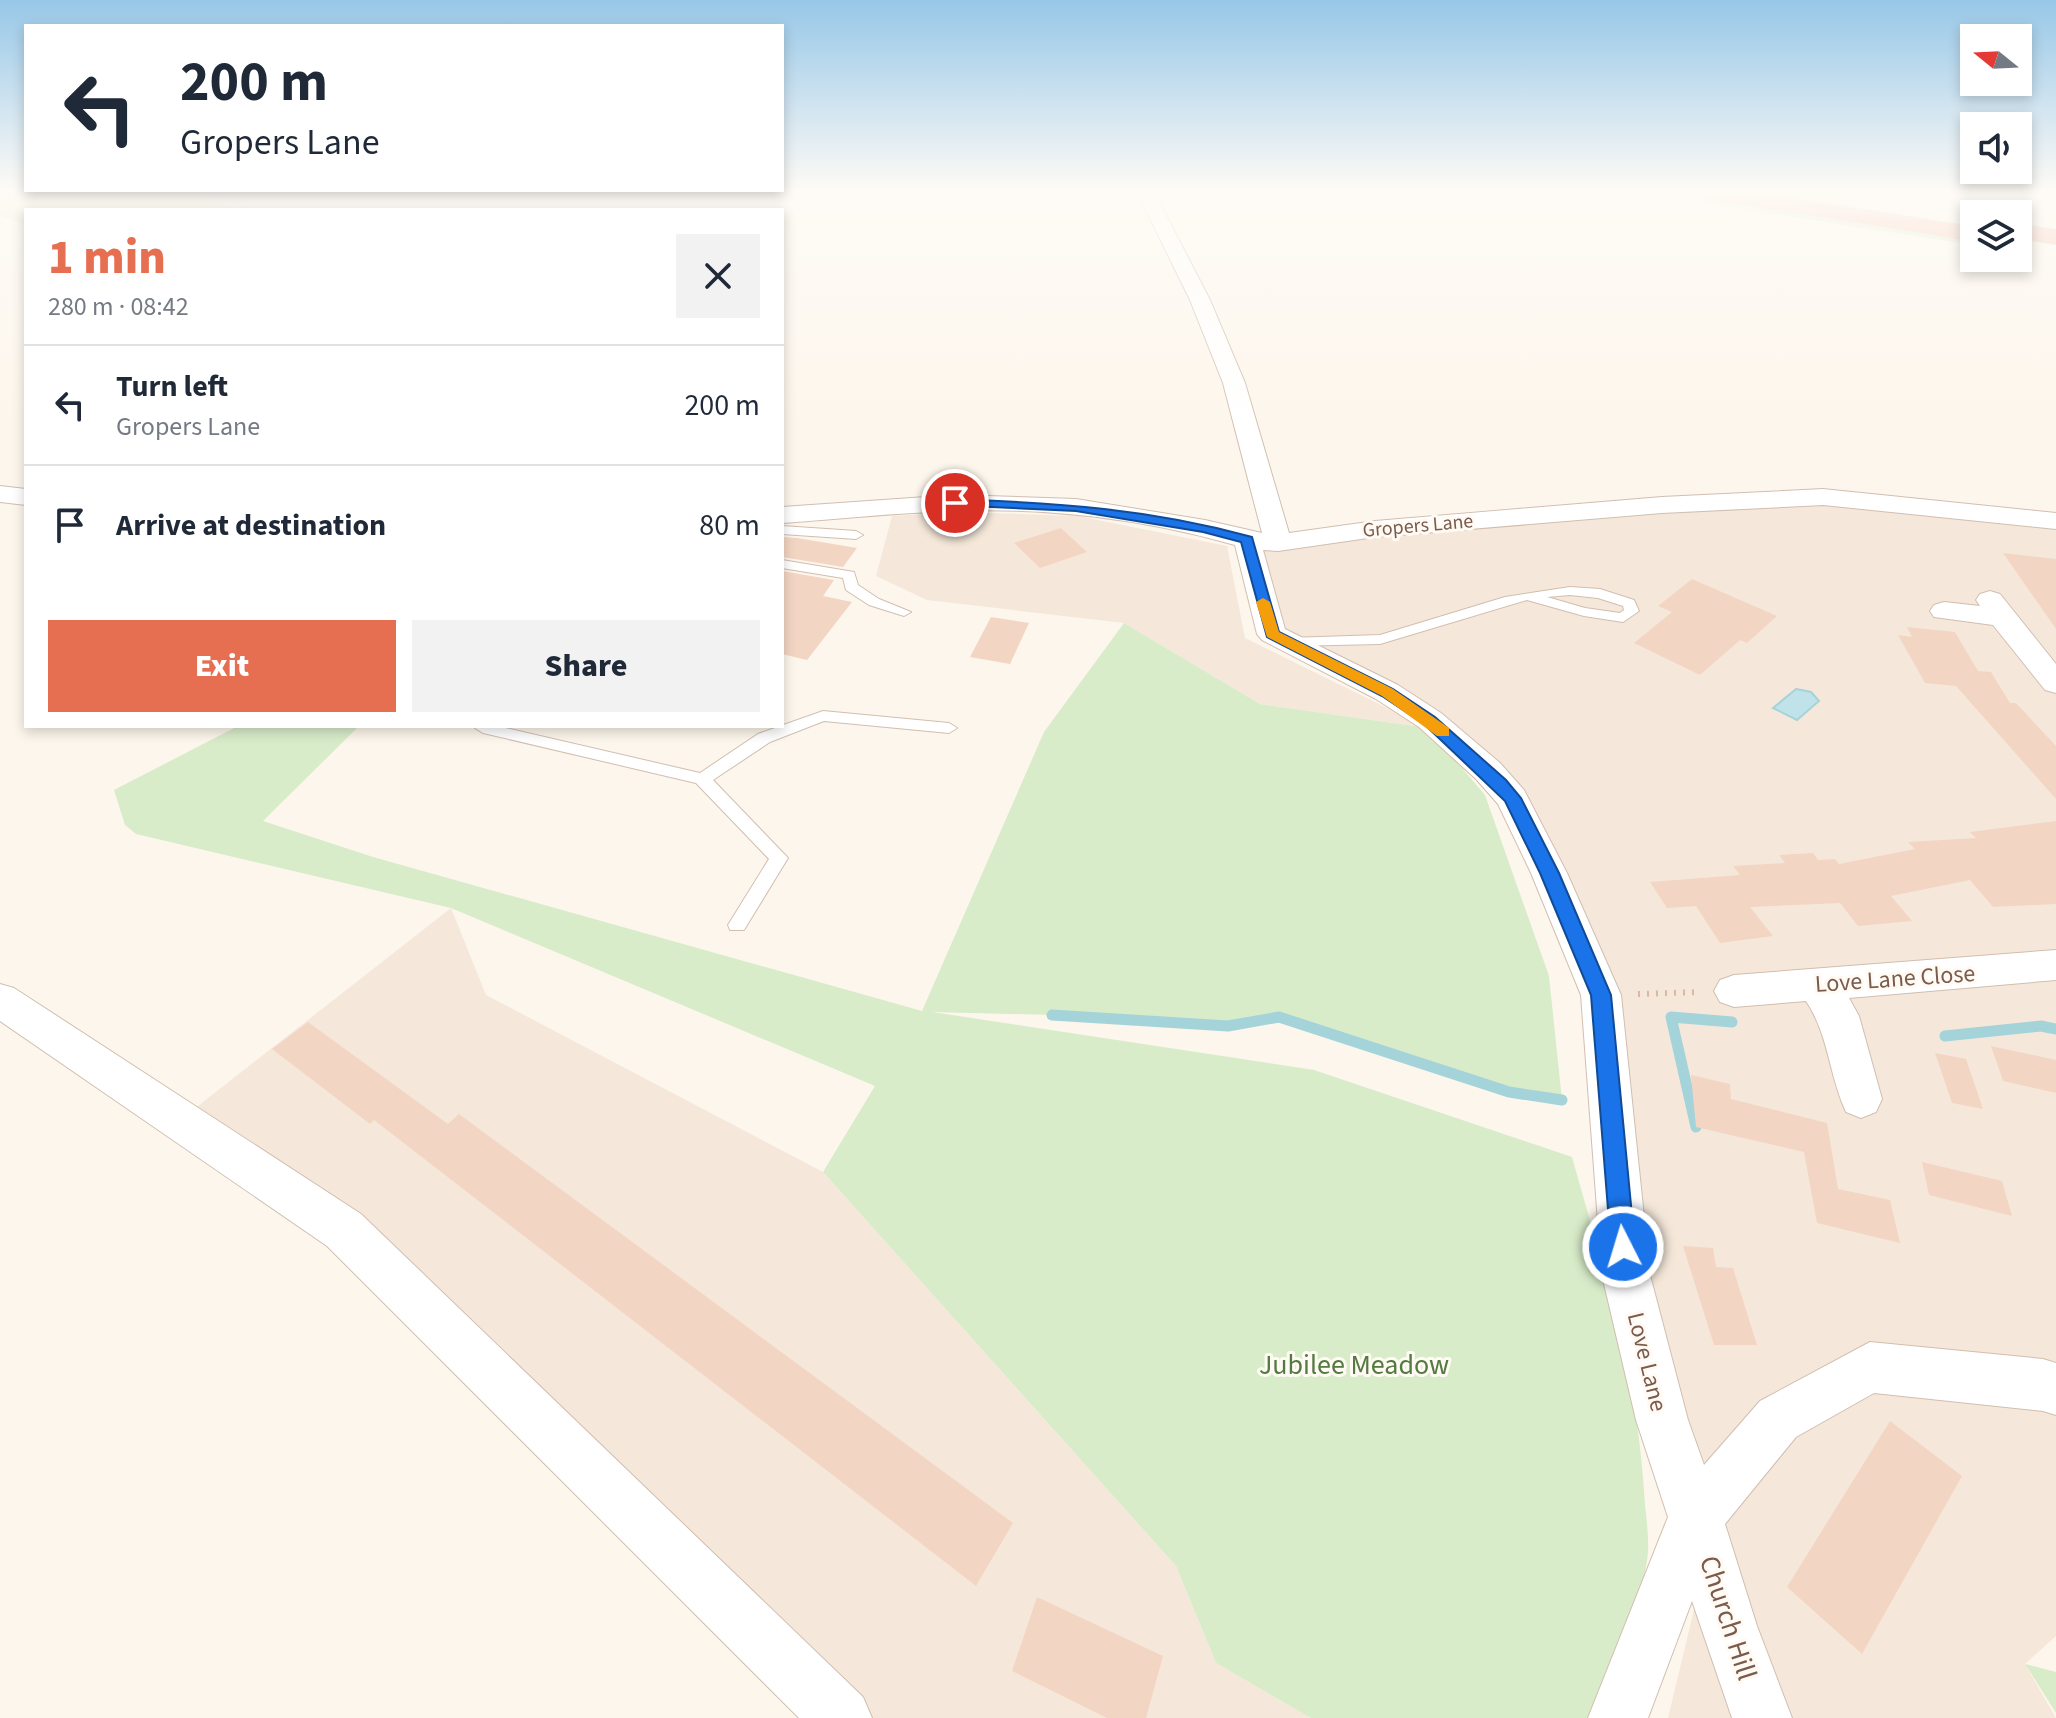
<!DOCTYPE html>
<html lang="en">
<head>
<meta charset="utf-8">
<style>
  :root { --surface:#fff; --page:#f2f2f3; --text:#1f2937; --muted:#747a83; --line:#e0e1e3; --accent:#e76f51 }
  body { margin:0; font-family:"Source Sans 3",sans-serif; background:var(--page); color:var(--text); height:100vh; display:flex; flex-direction:column; font-size:30px; white-space:nowrap }
  * { box-sizing:border-box; margin:0 }
  p { font-size:26px; color:var(--muted) }
  .icon { flex:none; width:44px; height:44px; fill:none; stroke:currentColor; stroke-width:2; stroke-linecap:round; stroke-linejoin:round }
  .map { position:relative; flex:1; overflow:hidden }
  .drawer { position:absolute; left:24px; top:208px; width:760px; height:520px; display:flex; flex-direction:column; background:var(--surface); border-radius:0px; box-shadow:0 4px 12px #0003 }
  .drawer>* { flex:none }
  .banner { position:absolute; left:24px; top:24px; width:760px; height:168px; border-radius:0px; box-shadow:0 4px 12px #0003; background:#fff; color:var(--text); overflow:hidden }
  .needle { width:52px; rotate:288deg }
  .fabs { position:absolute; left:1960px; top:24px; display:grid; gap:16px }
  .fabs a { display:grid; place-items:center; width:72px; height:72px; border-radius:0px; background:var(--surface); box-shadow:0 4px 12px #0003; font-size:40px }
  .pin { position:absolute; display:grid; place-items:center; width:68px; height:68px; color:#fff; margin:-34px; border:4px solid #fff; border-radius:50%; box-shadow:0 2px 8px #0007 }
  .me { position:absolute; width:88px; margin:-44px; rotate:355deg; stroke-linejoin:round; filter:drop-shadow(0 0 6px #0008) }
  .turn { display:flex; align-items:center; gap:28px; height:168px; padding:0 24px; font-size:36px }
  .turn .icon { width:104px; height:104px; stroke-width:2.5 }
  .turn b { display:block; font-size:56px; line-height:68px }
  .round { display:grid; place-items:center; flex:none; width:84px; height:84px; border-radius:0px; background:var(--page) }
  .headline { display:flex; align-items:center; justify-content:space-between; height:136px; padding:0 24px }
  h1 { font-size:48px; font-weight:800; line-height:60px; color:var(--accent) }
  .button { display:flex; gap:16px; margin-top:auto; padding:16px 24px }
  .button a { flex:1; height:92px; border-radius:0px; background:var(--accent); color:#fff; font-size:32px; font-weight:800; line-height:92px; text-align:center }
  .button a+a { background:var(--page); color:var(--text) }
  ul { padding:0; list-style:none }
  li { display:flex; align-items:center; gap:24px; height:120px; padding:0 24px; border-top:2px solid var(--line) }
  li div { flex:1 }
  li b { display:block; font-size:30px }
  li em { font-style:normal }
  .map>svg:first-child { display:block }
  .residential { fill:#f5e8da }
  .green { fill:#d8ecc9 }
  .water { fill:#bfe3e8; stroke:#a5d3da; stroke-width:2 }
  .lines { fill:none; stroke-linecap:round; stroke-linejoin:round }
  .stream { stroke:#a5d3da; stroke-width:11 }
  .building { fill:#f3d5c3 }
  .lane-casing { stroke:#d1beb0; stroke-width:2 }
  .street-casing { stroke:#d1beb0; stroke-width:2 }
  .highway-casing { stroke:#dad1cd; stroke-width:2 }
  .path-far1 { stroke:#d9b8a5; stroke-width:3; stroke-dasharray:1 3; stroke-linecap:butt }
  .path { stroke:#d9b8a5; stroke-width:6; stroke-dasharray:2 7; stroke-linecap:butt }
  .lane { fill:#fff; fill-rule:evenodd }
  .street { fill:#fff; fill-rule:evenodd }
  .highway { fill:#f7b7a3; fill-rule:evenodd }
  .route { fill:#1a73e8; stroke:#114b97; stroke-width:2 }
  .slow { fill:#f59e0b }
  .labels { text-anchor:middle; dominant-baseline:central; stroke-width:6; stroke-linejoin:round; paint-order:stroke }
  .far-street-label { font-size:20px; fill:#7a5c4d; stroke:#fffaf3 }
  .street-label { font-size:24px; fill:#7a5c4d; stroke:#fffaf3 }
  .near-park-label { font-size:28px; fill:#537a41; stroke:#fffaf3 }
  .near-street-label { font-size:28px; fill:#7a5c4d; stroke:#fffaf3 }
</style>
</head>
<body>
<div class="map">
<svg width="2056" height="1718" viewBox="0 0 2056 1718">
  <rect width="100%" height="100%" fill="#fdf6ec"/>
  <path class="residential" d="M1832 502 2056 529V1636L2025 1664 2056 1718H1773L1662 1420 1601 995 1512 798 1430 721 1272 634 1247 540 1655 510Z
    M961 512 1078 516 1227 546 1245 638 1428 728 1260 704 1124 623 927 600 876 576 892 516Z
    M451 908 486 995 823 1172 1176 1566 1216 1663 1311 1718H842L344 1230 180 1120Z
    M1697 1597 1739 1718H1668Z"/>
  <path class="green" d="M0 192H279L209 210H26V224L0 216Z
    M1630 192H1679L1974 240V245Z
    M1124 623 1260 704 1428 728 1485 795 1549 976 1562 1100 1509 1092 1279 1017 1228 1026 1052 1015 932 1012 1314 1070 1572 1157C1603 1267 1637 1376 1644 1491 1645 1510 1649 1532 1648 1552 1644 1599 1611 1677 1588 1718H1311L1216 1663 1176 1566 823 1172 875 1086 451 908 136 834 125 825 114 790 238 726H359L263 821 373 857 922 1011 1044 732Z
    M2025 1664 2056 1672V1713Z"/>
  <path class="water" d="M1796 689 1811 692 1819 701 1797 720 1773 708Z"/>
  <g class="lines">
    <path class="stream" d="M1052 1015 1228 1026 1279 1017 1509 1092 1562 1100
      M1945 1036 2041 1026 2056 1029
      M1696 1127 1671 1017 1732 1022"/>
  </g>
  <path class="building" d="M1061 528 1087 552 1040 568 1014 543Z
    M782 537 797 538 857 548 843 567 782 557Z
    M2003 553 2056 559V629Z
    M782 571 834 580 823 596 852 602 807 660 782 654Z
    M1692 579 1777 616 1747 643 1740 640 1700 675 1634 643 1672 612 1658 606Z
    M991 617 1029 623 1010 664 970 657Z
    M1907 627 1955 632 1978 671 1991 672 2010 703H2016L2056 746V799L1956 686 1925 683 1898 635 1912 637Z
    M2056 821V904L1993 907 1970 880 1891 896 1912 921 1858 926 1840 903 1750 907 1773 936 1720 943 1696 906 1667 908 1650 882 1740 875 1733 866 1785 863 1779 855 1813 853 1818 860 1835 859 1839 864 1915 849 1908 842 1976 838 1970 832Z
    M308 1022 448 1124 459 1114 1013 1523 976 1586 374 1120 370 1124 272 1049Z
    M1991 1046 2056 1060V1093L2003 1081Z
    M1935 1053 1966 1059 1983 1109 1952 1103Z
    M1691 1075 1730 1084 1731 1099 1827 1123 1838 1189 1890 1200 1900 1243 1817 1223 1804 1152 1696 1127Z
    M1922 1162 2002 1181 2012 1216 1929 1195Z
    M1683 1246 1713 1248 1716 1267 1733 1268 1757 1345H1714Z
    M1890 1421 1962 1476 1862 1654 1787 1587Z
    M1037 1597 1163 1656 1146 1718H1107L1012 1671Z"/>
  <g class="lines">
    <defs>
      <path id="lane" d="M782 526 856 531 863 535 856 539 782 534Z
        M782 560 854 572 858 585 879 599 911 612 904 616 869 605 846 590 843 578 782 568Z
        M1570 587 1600 589 1634 600 1639 611 1623 622 1584 616 1527 600 1380 644 1289 646 1282 642 1289 638 1380 635 1505 597ZM1570 595 1598 598 1623 606 1624 610 1620 613 1585 608 1547 597Z
        M823 711 949 723 957 728 949 733 824 721 770 742 713 780 788 858 744 930H730L728 925 769 859 696 783 483 733 475 728 497 726 700 773 758 734Z"/>
      <path id="street" d="M1134 192H1154L1210 300 1245 383 1289 533 1375 521 1662 497 1823 489 2056 513V529L1823 505 1662 513 1375 537 1278 551 1263 550 1285 629 1398 685 1441 713 1500 763 1524 790 1567 873 1621 995 1650 1275 1688 1420 1704 1465 1760 1401 1870 1342 2043 1359 2056 1363V1415L2043 1411 1874 1393 1796 1437 1725 1524 1757 1626 1792 1718H1732L1692 1601 1648 1718H1588L1668 1517 1636 1420 1602 1275 1581 995 1531 873 1498 804 1476 779 1419 727 1376 699 1262 640 1257 634 1235 545C1145 519 1045 507 952 511 895 513 839 519 782 523V507L955 495 1076 499 1205 520 1262 533 1223 383 1190 300 1140 198Z
        M0 486 26 489V505L0 502Z
        M1990 591 2000 594 2056 664V693L2045 690 1993 625 1934 617 1930 611 1934 605 1944 602 1980 606 1976 600 1980 594Z
        M2056 950V980L1849 998 1859 1016 1882 1099 1876 1112 1861 1118 1846 1112C1829 1076 1829 1035 1806 1001L1734 1007 1720 1002 1714 991 1720 980 1734 975Z
        M0 984 14 988 361 1214 863 1697 872 1718H799L327 1246 0 1021Z"/>
      <path id="highway" d="M1697 192H1749L1974 227V241L1707 198Z
        M2018 224 2056 230V244L2018 238Z"/>
    </defs>
    <use href="#lane" class="lane-casing"/>
    <use href="#street" class="street-casing"/>
    <use href="#highway" class="highway-casing"/>
    <path class="path-far1" d="M1582 192 1688 206"/>
    <path class="path" d="M1638 994 1700 992"/>
    <use href="#lane" class="lane"/>
    <use href="#street" class="street"/>
    <use href="#highway" class="highway"/>
  </g>
  <linearGradient id="sky" x2="0" y2="1"><stop stop-color="#97c7e8"/><stop offset="0.44" stop-color="#fefbf6"/><stop offset="1" stop-color="#fefbf6" stop-opacity="0"/></linearGradient>
  <rect width="2056" height="433" fill="url(#sky)"/>
  <path class="route" d="M955 499C1058 503 1151 509 1252 537L1279 632 1393 689 1435 717 1506 780 1521 798 1559 873 1611 995 1635 1247 1632 1255 1623 1258 1615 1255 1611 1247 1591 995 1540 873 1505 801 1424 724 1382 696 1267 637 1241 542 1203 532 1076 511 950 505 948 503Z"/>
  <path class="slow" d="M1263 598 1270 602 1279 632 1393 689 1449 728V736H1437L1382 696 1267 637 1256 602Z"/>
  <g class="labels">
    <g class="far-street-label">
      <text transform="translate(1418 526) rotate(-5)">Gropers Lane</text>
    </g>
    <g class="street-label">
      <text transform="translate(1895 979) rotate(-4)">Love Lane Close</text>
      <text transform="translate(1647 1362) rotate(76)">Love Lane</text>
    </g>
    <g class="near-park-label">
      <text x="1354" y="1365">Jubilee Meadow</text>
    </g>
    <g class="near-street-label">
      <text transform="translate(1728 1618) rotate(72)">Church Hill</text>
    </g>
  </g>
</svg>
<div class="fabs">
<a><svg class="needle" viewBox="-14 -14 28 28"><path d="M0-13l5 13h-10z" fill="#e53935"/><path d="M0 13l5-13h-10z" fill="#747a83"/></svg></a>
<a><svg class="icon" aria-label="sound" viewBox="0 0 24 24"><path d="M4 9h4l5-4v14l-5-4H4zM17 9q2 3 0 6"/></svg></a>
<a><svg class="icon" aria-label="layers" viewBox="0 0 24 24"><path d="M12 4l9 5-9 5-9-5zM3 14l9 5 9-5"/></svg></a>
</div>
<div class="pin" style="left:955px;top:503px;background:#d93025"><svg class="icon" aria-label="arrive" viewBox="0 0 24 24"><path d="M6 21V4h12l-3 4 3 4H6"/></svg></div>
<svg class="me" style="left:1623px;top:1247px" viewBox="-20 -20 40 40"><circle r="17" fill="#1a73e8" stroke="#fff" stroke-width="3"/><path d="M0-11L8 9 0 5-8 9z" fill="#fff"/></svg>
<div class="banner">
<div class="turn"><svg class="icon" aria-label="left" viewBox="0 0 24 24"><path d="M17 20v-9H6M10 6l-5 5 5 5"/></svg><div><b>200 m</b>Gropers Lane</div></div>
</div>
<section class="drawer">
<div class="headline"><div><h1>1 min</h1><p>280 m · 08:42</p></div><a class="round"><svg class="icon" aria-label="close" viewBox="0 0 24 24"><path d="M6 6l12 12M18 6L6 18"/></svg></a></div>
<ul>
<li><svg class="icon" aria-label="left" viewBox="0 0 24 24"><path d="M17 20v-9H6M10 6l-5 5 5 5"/></svg><div><b>Turn left</b><p>Gropers Lane</p></div><em>200 m</em></li>
<li><svg class="icon" aria-label="arrive" viewBox="0 0 24 24"><path d="M6 21V4h12l-3 4 3 4H6"/></svg><div><b>Arrive at destination</b></div><em>80 m</em></li>
</ul>
<div class="button"><a>Exit</a><a>Share</a></div>
</section>
</div>
</body>
</html>
